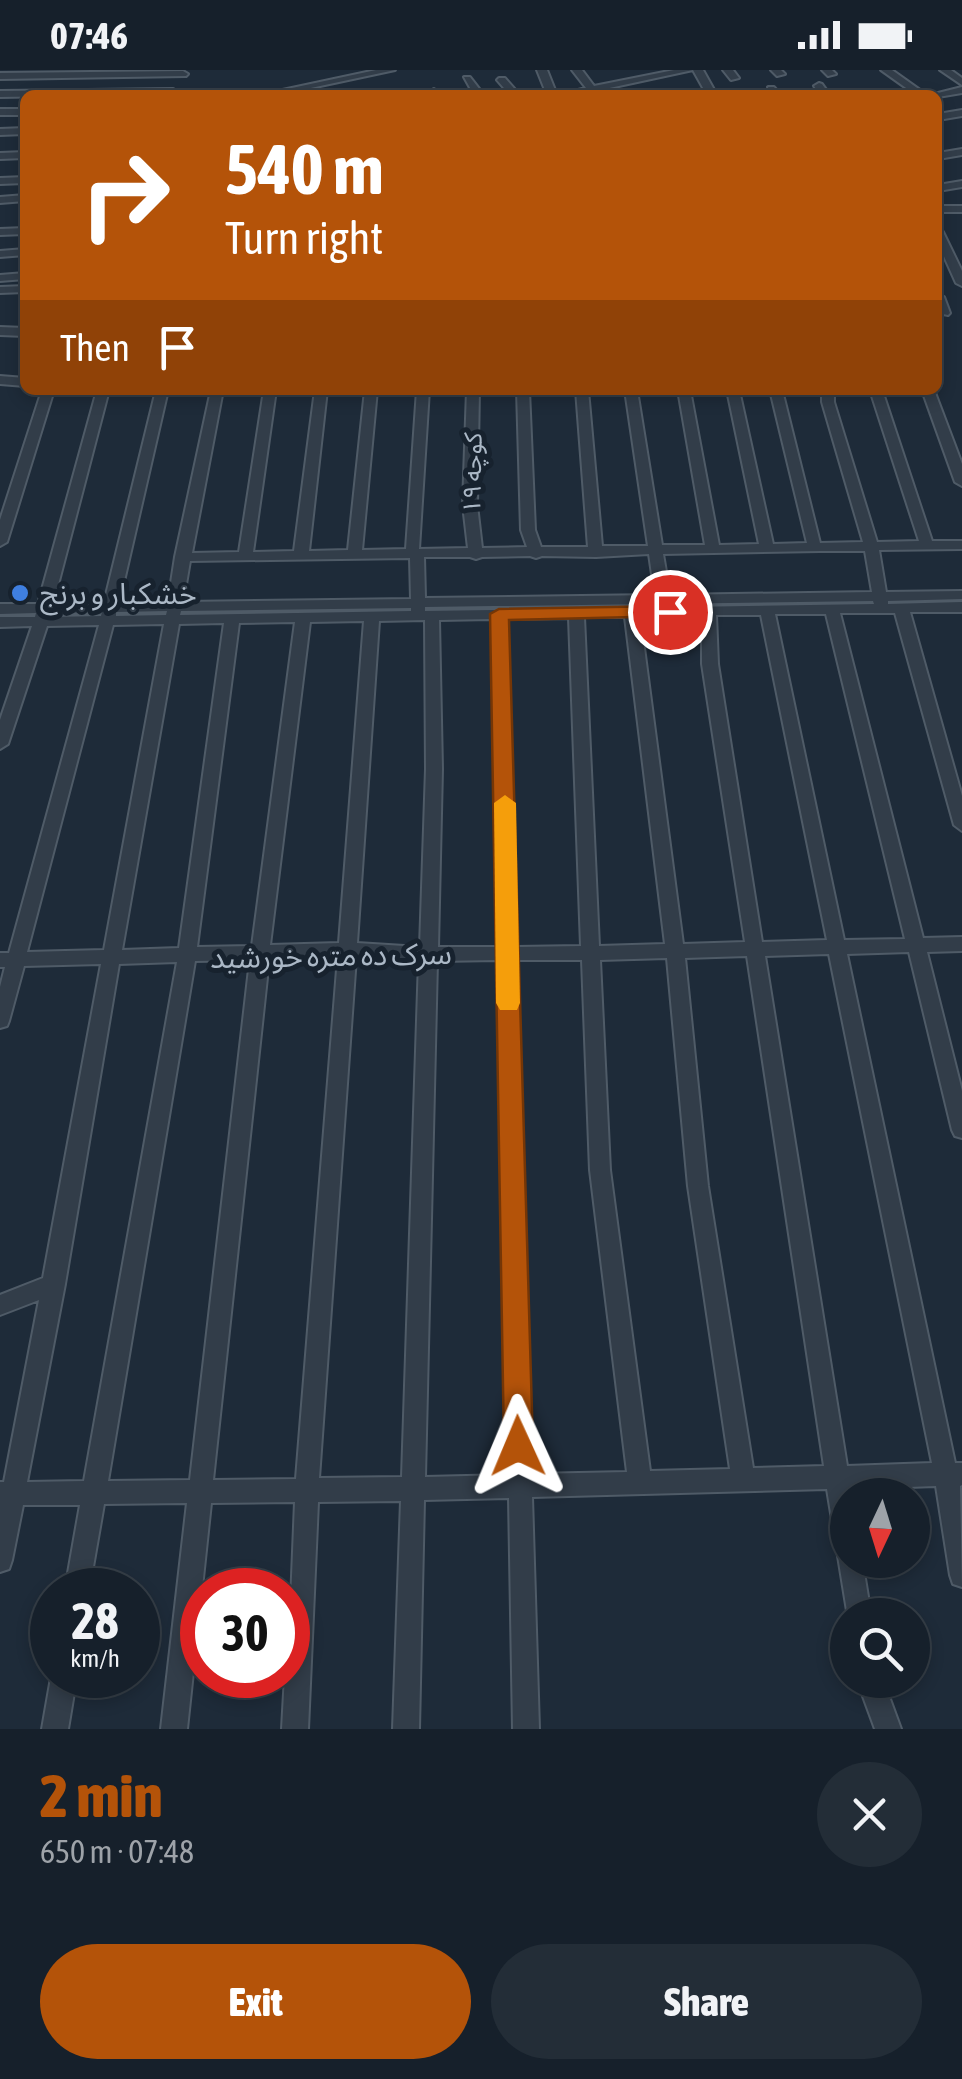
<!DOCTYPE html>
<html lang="en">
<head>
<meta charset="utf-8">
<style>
  :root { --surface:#16202b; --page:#232d37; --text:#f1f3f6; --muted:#9ea3a9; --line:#353e47; --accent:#b45309 }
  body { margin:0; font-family:"Asap Condensed","Noto Sans Arabic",sans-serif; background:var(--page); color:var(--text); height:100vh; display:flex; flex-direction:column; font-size:38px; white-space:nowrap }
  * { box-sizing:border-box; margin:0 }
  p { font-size:32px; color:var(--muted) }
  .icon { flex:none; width:55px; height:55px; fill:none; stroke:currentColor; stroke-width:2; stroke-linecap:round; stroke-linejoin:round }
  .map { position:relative; height:1659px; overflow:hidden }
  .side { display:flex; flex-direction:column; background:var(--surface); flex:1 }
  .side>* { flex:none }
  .hud { position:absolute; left:20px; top:20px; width:922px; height:305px; border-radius:15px; box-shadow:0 5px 15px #0003,0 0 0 2px var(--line); background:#b45309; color:#fff; overflow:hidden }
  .needle { width:65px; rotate:184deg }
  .tools { position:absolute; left:830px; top:1408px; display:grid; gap:20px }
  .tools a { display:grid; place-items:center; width:100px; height:100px; border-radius:50%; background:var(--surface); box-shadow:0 5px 15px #0003,0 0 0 2px var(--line); font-size:50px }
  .speed { position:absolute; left:30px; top:1498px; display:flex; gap:20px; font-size:50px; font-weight:700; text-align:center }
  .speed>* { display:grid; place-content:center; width:130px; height:130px; border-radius:50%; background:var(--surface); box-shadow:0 5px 15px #0003,0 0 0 2px var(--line); line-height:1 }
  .speed small { font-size:25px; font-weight:400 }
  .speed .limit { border:15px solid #d22; background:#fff; color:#111 }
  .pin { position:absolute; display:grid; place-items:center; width:85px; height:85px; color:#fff; margin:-42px; border:5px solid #fff; border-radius:50%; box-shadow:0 2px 10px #0007 }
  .me { position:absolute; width:110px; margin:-55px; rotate:359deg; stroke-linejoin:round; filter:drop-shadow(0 0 8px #0008) }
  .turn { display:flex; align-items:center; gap:35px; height:210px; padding:0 40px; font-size:45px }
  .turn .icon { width:130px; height:130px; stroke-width:2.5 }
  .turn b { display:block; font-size:70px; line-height:85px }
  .then { display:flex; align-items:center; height:95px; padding:0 40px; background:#0003; gap:20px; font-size:38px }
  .round { display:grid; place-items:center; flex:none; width:105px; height:105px; border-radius:52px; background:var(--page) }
  .overview { display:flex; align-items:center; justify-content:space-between; height:170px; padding:0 40px }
  h1 { font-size:60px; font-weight:800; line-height:75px; color:var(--accent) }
  .primary-button { display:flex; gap:20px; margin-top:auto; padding:20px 40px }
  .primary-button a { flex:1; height:115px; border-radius:60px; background:var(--accent); color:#fff; font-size:40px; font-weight:800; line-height:115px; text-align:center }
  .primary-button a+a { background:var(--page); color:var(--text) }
  .status { display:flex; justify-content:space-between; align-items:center; height:70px; padding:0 50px; background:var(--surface); direction:ltr }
  .status svg { height:28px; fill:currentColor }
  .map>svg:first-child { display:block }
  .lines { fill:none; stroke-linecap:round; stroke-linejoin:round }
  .minor-casing { stroke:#4f5b67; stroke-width:4 }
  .minor { fill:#323d49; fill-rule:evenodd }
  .route { fill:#b45309; stroke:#753606; stroke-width:2.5 }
  .slow { fill:#f59e0b }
  .shop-dot { fill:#3f7fe0; stroke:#17222e; stroke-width:4 }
  .labels { text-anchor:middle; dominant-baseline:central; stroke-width:10; stroke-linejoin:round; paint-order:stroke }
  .far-street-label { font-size:25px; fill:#abb8c6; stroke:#17222e }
  .poi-label { font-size:30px; fill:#abb8c6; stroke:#17222e; text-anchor:start }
  .street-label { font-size:30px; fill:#abb8c6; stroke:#17222e }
</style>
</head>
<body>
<div class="status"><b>07:46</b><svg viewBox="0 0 49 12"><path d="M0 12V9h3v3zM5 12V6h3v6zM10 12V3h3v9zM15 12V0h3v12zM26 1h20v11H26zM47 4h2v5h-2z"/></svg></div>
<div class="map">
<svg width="962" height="1659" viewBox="0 0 962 1659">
  <rect width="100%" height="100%" fill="#1e2b39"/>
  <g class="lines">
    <defs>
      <path id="minor" d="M376 0H395L278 25H259Z
        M537 0H547L557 25H547Z
        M572 0H582L594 16 674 0H693L577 25H558L586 18Z
        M693 0H703L717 25H707Z
        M723 0H733L739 8 731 10Z
        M771 0H781L785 4 777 6Z
        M822 0H832L836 4 828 6Z
        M881 0H892L927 25H916Z
        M940 0H951L962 8V15Z
        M183 1 188 4 186 6 0 9V3Z
        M464 7H470L484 25H474Z
        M499 8H505L520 25H510L497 10Z
        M819 13 822 14 830 25H820L814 16Z
        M768 17H774L781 25H771Z
        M962 17V23L938 27V25H930Z
        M173 19 178 22 176 24 0 27V21Z
        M434 19 442 25H432L429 22Z
        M0 39H25V45H0Z
        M962 40V46L938 50V44Z
        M25 58V64L0 65V59Z
        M962 79V85L938 89V83Z
        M25 82V88L0 89V83Z
        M25 107V113L0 114V108Z
        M962 111V117L938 121V115Z
        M25 125V131L0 133V127Z
        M938 136H962V142H938Z
        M25 158V164L0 165V159Z
        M938 159 943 162 962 201V216L956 213 938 173Z
        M25 179V185L0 187V181Z
        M25 203V209L0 211V205Z
        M25 216V222L0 223V217Z
        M938 224 944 227 950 243 948 245 938 243Z
        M0 257 25 258V266L0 265Z
        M0 306 25 308V316L0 314Z
        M42 320H54L7 472 0 476V450Z
        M97 320H109L53 534 104 533 156 320H168L119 533 168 532 175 487 211 320H223L192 483 239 482 264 320H276L253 482 294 481 315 320H327L309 481 348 480 365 320H377L362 480 406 479 417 320H429L419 479 468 478 463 435 467 320H479L477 435 482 478 527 477 521 460 517 320H529L535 460 541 477H588L576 320H588L602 476H648L625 320H637L662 475H705L678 320H690L719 475 759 474 727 320H739L773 474 807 473 770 320H782L820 473 863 472 822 332V320H834V332L877 472 919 471 870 320H882L932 471H962V479L879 480 886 522 962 521V529L888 531V534L962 532V542H910L962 726V761L954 755 895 543H840L923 868 962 867V881L927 882 962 1021V1068L955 1066 952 1060 909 882 847 884 955 1393H962V1415L960 1416 962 1517 953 1514 950 1505 936 1416 851 1419 852 1425H848V1490H862L871 1545 848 1547 827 1419 532 1427 539 1659H513L509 1428 424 1430 419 1659H393L401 1431 318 1432 308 1659H282L285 1605H288L295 1432 211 1433 187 1659H161L187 1433 104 1434 89 1520H65L80 1435H23L12 1490 9 1499 0 1502V1412H4L39 1230 0 1245V1225L43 1208 101 894 24 896 9 951 7 956 0 958V917L5 897H0V883H9L99 555 47 556 8 674 0 679V650L32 556 0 557V547H35L36 543 0 544V534H38ZM820 481H865L872 522 670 525 663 484ZM649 484 655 525 425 528 424 487H470L476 489 482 487 530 486 536 488 542 486 596 487ZM410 488 411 529 183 532 190 491ZM873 531 874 534 425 541V537ZM411 538V541L180 545 181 541ZM167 541 166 545 116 546V542ZM102 542 101 546 50 547 51 543ZM775 544H826L905 869 844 870ZM716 545H761L827 870 762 872 718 594ZM702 546V594L745 872 683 874 640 547ZM584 547H625L665 874 599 876ZM569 548 581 876 516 877 506 549ZM492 549 498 877H438L442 699 439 550ZM425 550 426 699 420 877 357 873 379 551ZM364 551 339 873 270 875 310 552ZM295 552 252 876 197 877 239 553ZM224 553 179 878 122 880 179 554ZM164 554 104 880 27 882 113 555ZM829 884 932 1393 847 1396 765 886ZM747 886 824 1396 753 1398 708 1116 685 888ZM338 887 296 1409 213 1410 269 889ZM356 887 419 890 402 1407 319 1408ZM667 888 688 1116 730 1399 650 1401 610 1100 600 890ZM250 890 190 1410 108 1411 195 891ZM498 890 508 1405 425 1407 437 891ZM516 890H582L590 1100 627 1402 531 1404ZM177 892 84 1411 27 1412 65 1214 119 894Z
        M922 320H934L962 394V416L955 412Z
        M52 1602V1605H77L68 1659H42Z
        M857 1610H883L901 1659H875Z"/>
    </defs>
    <use href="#minor" class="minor-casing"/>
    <use href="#minor" class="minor"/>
  </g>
  <path class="route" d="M670 536 680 542 677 546 509 550 533 1376 529 1386 518 1390 508 1386 504 1376 490 544 499 539Z"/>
  <path class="slow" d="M505 725 516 733 520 933 517 940H500L496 933 494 733Z"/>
  <circle class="shop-dot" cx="20" cy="523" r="10"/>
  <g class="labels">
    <g class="far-street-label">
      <text transform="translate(472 403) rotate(-89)">کوچه ۱۹</text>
    </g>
    <g class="poi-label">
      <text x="40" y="523">خشکبار و برنج</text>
    </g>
    <g class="street-label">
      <text transform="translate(331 885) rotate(-1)">سرک ده متره خورشید</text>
    </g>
  </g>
</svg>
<div class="tools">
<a><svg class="needle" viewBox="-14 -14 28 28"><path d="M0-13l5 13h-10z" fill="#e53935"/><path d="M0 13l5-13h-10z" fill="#9ea3a9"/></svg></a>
<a><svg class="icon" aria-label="search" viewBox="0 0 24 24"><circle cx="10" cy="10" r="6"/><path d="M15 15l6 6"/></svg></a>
</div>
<div class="speed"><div>28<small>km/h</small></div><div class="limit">30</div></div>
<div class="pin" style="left:670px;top:542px;background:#d93025"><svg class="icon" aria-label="arrive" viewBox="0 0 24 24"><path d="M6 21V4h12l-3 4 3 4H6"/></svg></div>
<svg class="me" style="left:518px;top:1376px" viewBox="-20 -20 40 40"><path d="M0-17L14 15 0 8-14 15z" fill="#b45309" stroke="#fff" stroke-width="4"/></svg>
<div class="hud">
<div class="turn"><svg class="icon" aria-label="right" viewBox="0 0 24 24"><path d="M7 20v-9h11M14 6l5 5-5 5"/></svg><div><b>540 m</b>Turn right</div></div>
<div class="then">Then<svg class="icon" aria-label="arrive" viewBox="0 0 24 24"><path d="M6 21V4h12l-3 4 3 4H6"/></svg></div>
</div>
</div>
<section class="side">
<div class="overview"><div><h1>2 min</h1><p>650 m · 07:48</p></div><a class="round"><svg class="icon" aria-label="close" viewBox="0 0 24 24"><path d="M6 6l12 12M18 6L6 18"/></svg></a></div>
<div class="primary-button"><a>Exit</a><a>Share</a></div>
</section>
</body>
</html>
